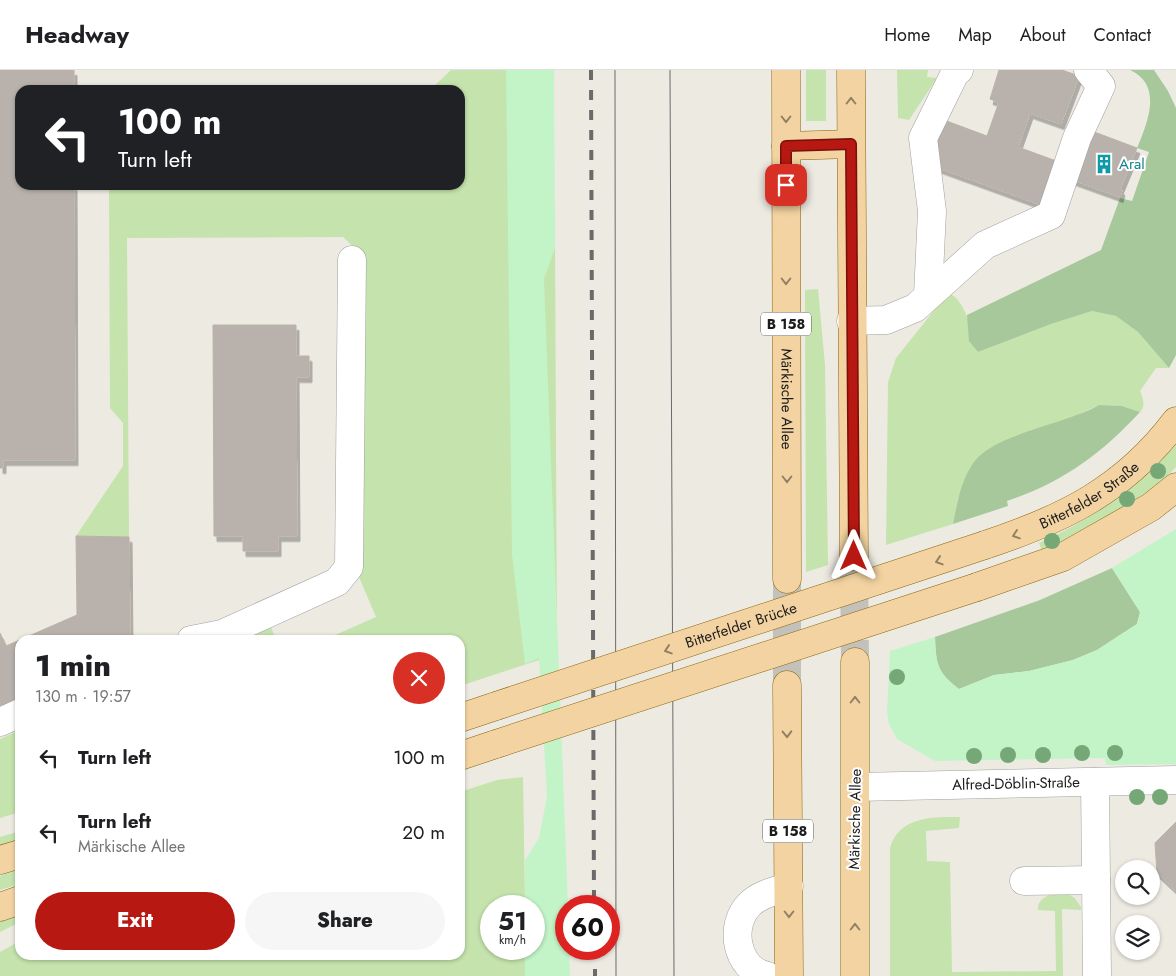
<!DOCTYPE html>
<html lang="en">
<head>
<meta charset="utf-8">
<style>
  :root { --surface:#fff; --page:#f6f6f6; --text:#202124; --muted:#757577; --line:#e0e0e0; --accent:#b71811 }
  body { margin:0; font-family:Jost,sans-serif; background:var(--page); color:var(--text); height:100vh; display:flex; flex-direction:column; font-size:19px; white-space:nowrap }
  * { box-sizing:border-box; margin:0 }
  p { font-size:16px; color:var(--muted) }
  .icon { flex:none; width:28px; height:28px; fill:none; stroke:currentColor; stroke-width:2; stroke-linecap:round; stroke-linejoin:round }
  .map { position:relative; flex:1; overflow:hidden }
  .details { position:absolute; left:15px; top:565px; width:450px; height:325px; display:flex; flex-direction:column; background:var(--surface); border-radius:15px; box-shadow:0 1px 4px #0004 }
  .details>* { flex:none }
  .top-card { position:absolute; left:15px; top:15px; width:450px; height:105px; border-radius:15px; box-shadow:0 1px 4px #0004; background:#202124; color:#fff; overflow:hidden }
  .tools { position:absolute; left:1115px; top:790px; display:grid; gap:10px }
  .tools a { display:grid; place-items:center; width:45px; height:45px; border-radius:50%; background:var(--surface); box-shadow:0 1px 4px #0004; font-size:25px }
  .speed { position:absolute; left:480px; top:825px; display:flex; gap:10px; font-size:25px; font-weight:700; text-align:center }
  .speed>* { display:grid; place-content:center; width:65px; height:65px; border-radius:50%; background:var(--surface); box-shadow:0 1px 4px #0004; line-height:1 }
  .speed small { font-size:12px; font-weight:400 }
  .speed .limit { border:8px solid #d22; background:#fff; color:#111 }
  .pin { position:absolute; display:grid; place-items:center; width:42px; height:42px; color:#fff; margin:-21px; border-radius:10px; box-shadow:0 2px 8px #0006 }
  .me { position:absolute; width:55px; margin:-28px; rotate:0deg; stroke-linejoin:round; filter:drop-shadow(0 0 4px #0008) }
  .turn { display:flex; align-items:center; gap:18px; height:105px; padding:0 20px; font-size:22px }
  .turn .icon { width:65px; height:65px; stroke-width:2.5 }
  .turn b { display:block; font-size:35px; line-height:42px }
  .round { display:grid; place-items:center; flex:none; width:52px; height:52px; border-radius:26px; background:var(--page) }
  .head { display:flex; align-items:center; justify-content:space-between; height:85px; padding:0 20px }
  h1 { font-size:30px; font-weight:800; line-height:38px }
  .primary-button { display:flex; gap:10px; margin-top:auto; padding:10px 20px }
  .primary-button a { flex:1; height:58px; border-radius:30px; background:var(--accent); color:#fff; font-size:20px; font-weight:800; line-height:58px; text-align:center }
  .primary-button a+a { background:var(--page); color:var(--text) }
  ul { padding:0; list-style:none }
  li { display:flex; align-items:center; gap:15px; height:75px; padding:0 20px }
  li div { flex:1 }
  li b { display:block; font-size:19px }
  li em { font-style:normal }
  header { display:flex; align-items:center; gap:30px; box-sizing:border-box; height:70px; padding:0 25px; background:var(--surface); border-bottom:1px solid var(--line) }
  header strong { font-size:24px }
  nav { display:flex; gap:28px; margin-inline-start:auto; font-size:18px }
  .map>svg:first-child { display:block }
  .grass { fill:#c5e3ac }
  .forest { fill:#a6c89b }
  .park { fill:#c2f4c8 }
  .building { fill:#b9b2ac; stroke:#bdb1a6; filter:url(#shadow) }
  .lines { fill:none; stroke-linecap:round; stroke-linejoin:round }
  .major-tunnel { stroke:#c3c1ba; stroke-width:28; stroke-dasharray:28 14; stroke-linecap:butt }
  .minor-casing { stroke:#a0a0a0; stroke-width:29 }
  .major-casing { stroke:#88640c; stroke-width:29 }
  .minor { stroke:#fff; stroke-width:28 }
  .major { stroke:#f3d3a1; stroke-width:28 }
  .tram { stroke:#6a6a6a; stroke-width:1 }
  .rail { stroke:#6a6a6a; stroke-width:4; stroke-dasharray:10 10; stroke-linecap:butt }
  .major-bridge-casing { stroke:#88640c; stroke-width:29; stroke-linecap:butt }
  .major-bridge { stroke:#f3d3a1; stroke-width:28 }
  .tree { fill:#76a777 }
  .oneway { stroke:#928165 }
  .route-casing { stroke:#77100b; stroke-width:12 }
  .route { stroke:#b71811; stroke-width:9 }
  .labels { text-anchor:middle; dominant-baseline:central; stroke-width:4; stroke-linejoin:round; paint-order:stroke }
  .shield { fill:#fff; stroke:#606060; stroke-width:1 }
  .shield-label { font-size:14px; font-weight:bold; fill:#1c1c1c }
  .culture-label { font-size:15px; fill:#0d838f; stroke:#fff; text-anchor:start }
  .street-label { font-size:15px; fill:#1c1c1c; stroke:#fff }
</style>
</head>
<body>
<header>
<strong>Headway</strong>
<nav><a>Home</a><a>Map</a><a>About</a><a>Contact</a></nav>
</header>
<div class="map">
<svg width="1176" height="906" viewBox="0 0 1176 906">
  <defs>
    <filter id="shadow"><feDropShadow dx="3" dy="5.5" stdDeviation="0" flood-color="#0004"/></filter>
  </defs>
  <rect width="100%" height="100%" fill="#edeae2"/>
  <path class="grass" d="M451 0H551L555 167 557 584 460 616V570H324L376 547 359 507 360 183 343 167 127 168 129 467 76 466 123 396V353L110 338 109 115H460V20H430Z
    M806 0H826V51H806Z
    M897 0H928L927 7 937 8 909 50 898 48Z
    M818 219 825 295 828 495 806 502 805 220Z
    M950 224C966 230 973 267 978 282L1051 254 1092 241 1116 246 1138 262 1169 298H1156L1140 321C1143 328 1146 336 1140 342L1122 336 1099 335 1065 351 1015 366 958 428 953 454 886 475 888 312 896 288 944 228Z
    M1176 375V397L1153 420 1044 486 1039 473C1093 449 1136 418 1176 375Z
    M269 552 276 570H227Z
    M20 660V742L0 748V669Z
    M523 707 525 836H491V879H525V906H0V882L20 871V885H460V722L497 710Z
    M960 747 959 758 926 761 927 791 950 792 952 902 1056 901 1055 841 1038 840C1037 825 1058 821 1070 825 1075 827 1078 833 1081 837V840L1062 839 1063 906H890V778C899 746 933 747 960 747Z
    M20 761V769L0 775V767Z
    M20 799V814L0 820V806Z
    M20 845V852L0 862V852Z"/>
  <path class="forest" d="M1130 0H1154L1168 21 1176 38V285L1169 298 1138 262 1116 246 1092 241 1051 254 978 282 969 271 967 245 1101 180 1120 128 1132 131 1149 82 1137 78C1148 52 1163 15 1130 0Z
    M1099 335 1122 336 1140 342C1100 385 1063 412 1007 431L1008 436 953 454C957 433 961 410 974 392 996 363 1064 355 1099 335Z
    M1112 498 1140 542 1137 554 1097 580 1073 590 1029 601 994 605 959 619C937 602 936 595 935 567L1040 530Z"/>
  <path class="park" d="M506 0H554L555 178 544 209 568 836H566V879H569L570 906H525V879H534V836H525V790L539 768 547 726 539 588 525 594 512 485Z
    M1176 459V694L1106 695 1105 688 935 691 897 669 889 654 887 642 890 581 935 567C936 594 937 602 959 619L994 605 1029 601 1073 590 1097 580 1137 554 1140 542 1112 498Z"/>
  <path class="building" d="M0 0H74V20H20V115H74L75 390H3V398H0Z
    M999 0H1062L1079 6 1061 54 990 29Z
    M999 32 1030 43 1018 77 1059 92 1044 136 928 94 944 50 987 66Z
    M1089 60 1137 78 1120 119 1122 120 1120 127 1070 109Z
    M213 255H296V286H309V307H296L297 466H278V481H243V466H214Z
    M76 466 129 467 130 570H20V627L0 636V563L6 576 77 545Z
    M1176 752V821L1157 803 1155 773Z"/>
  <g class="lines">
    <path class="major-tunnel" d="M854 486 855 592
      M787 615V509"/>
    <defs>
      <g id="minor">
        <path d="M928 226 932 141 923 68 955 3 959 0"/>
        <path d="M851 251 886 250 915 238 985 175 1051 145 1077 68 1101 16 1088 0"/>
        <path d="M191 570 222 564 337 512 349 497 352 190"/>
        <path d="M0 652 20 643"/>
        <path d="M1095 712 1097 906"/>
        <path id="s1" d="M856 717 1176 710"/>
        <path d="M1024 811 1096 810"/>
        <path d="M767 906C736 899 728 855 750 834 760 824 776 821 789 816"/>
      </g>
      <g id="major">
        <path id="s2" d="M786 0 787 509"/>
        <path d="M851 0 854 486"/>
        <path d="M786 76 851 74"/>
        <path id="s3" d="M985 475C1064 449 1125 419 1176 351"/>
        <path d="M977 517 1063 487 1151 437 1176 417"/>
        <path d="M787 615 789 906"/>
        <path d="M460 648 496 636"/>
        <path d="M460 686 496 674"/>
        <path d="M0 790 20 784"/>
        <path d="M0 837 20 830"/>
        <path d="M855 906V592"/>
      </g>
    </defs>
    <use href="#minor" class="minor-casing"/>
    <use href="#major" class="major-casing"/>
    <use href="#minor" class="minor"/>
    <use href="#major" class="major"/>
    <path class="tram" d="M615 0 616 906
      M670 0 674 906"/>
    <path class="rail" d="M591 0 594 836
      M595 879V906"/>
    <defs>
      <g id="major-bridge">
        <path id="s4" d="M496 636 985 475"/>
        <path d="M496 674 977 517"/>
      </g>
    </defs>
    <use href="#major-bridge" class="major-bridge-casing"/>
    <use href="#major-bridge" class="major-bridge"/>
  </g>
  <g class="tree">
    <circle cx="1158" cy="401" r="8"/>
    <circle cx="1127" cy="429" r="8"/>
    <circle cx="1052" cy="471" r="8"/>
    <circle cx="897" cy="607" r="8"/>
    <circle cx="1082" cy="683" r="8"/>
    <circle cx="1115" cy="683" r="8"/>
    <circle cx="1008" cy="685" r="8"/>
    <circle cx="1043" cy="685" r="8"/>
    <circle cx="974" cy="686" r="8"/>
    <circle cx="1137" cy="727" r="8"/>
    <circle cx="1160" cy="727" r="8"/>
  </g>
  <defs><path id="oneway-chevron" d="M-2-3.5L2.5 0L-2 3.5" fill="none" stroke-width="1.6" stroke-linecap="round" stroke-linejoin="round" transform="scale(1.25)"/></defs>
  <g class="oneway">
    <use href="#oneway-chevron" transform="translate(851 31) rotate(-90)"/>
    <use href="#oneway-chevron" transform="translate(786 49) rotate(90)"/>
    <use href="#oneway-chevron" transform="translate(786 211) rotate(90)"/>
    <use href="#oneway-chevron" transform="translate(787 409) rotate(90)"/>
    <use href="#oneway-chevron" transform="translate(1016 465) rotate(161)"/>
    <use href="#oneway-chevron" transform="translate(939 491) rotate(162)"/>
    <use href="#oneway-chevron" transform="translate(668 580) rotate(162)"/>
    <use href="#oneway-chevron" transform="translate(855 630) rotate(-90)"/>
    <use href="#oneway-chevron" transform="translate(787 664) rotate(89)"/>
    <use href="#oneway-chevron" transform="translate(789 844) rotate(90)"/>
    <use href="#oneway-chevron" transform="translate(855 857) rotate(-90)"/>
  </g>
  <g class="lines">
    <defs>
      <path id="route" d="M786 115V76L851 74 854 486"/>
    </defs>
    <use href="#route" class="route-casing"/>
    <use href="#route" class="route"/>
  </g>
  <defs>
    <symbol id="building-bare" viewBox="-9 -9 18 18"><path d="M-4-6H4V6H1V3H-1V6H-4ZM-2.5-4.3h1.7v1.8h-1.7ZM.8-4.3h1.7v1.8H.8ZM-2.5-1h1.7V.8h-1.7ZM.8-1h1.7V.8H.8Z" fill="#0f9aa8" stroke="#fff" stroke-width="2.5" paint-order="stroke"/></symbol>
  </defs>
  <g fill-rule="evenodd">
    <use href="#building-bare" x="1090" y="80" width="28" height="28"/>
  </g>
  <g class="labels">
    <g class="shield">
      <rect x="761" y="242.5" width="50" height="23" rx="4"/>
      <rect x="763" y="749.5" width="50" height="23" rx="4"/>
    </g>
    <g class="shield-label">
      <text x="786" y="254">B 158</text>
      <text x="788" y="761">B 158</text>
    </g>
    <g class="culture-label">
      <text x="1119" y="94">Aral</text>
    </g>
    <g class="street-label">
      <text stroke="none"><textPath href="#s2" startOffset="329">Märkische Allee</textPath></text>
      <text stroke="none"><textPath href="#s3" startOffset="116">Bitterfelder Straße</textPath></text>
      <text stroke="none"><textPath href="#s4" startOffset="258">Bitterfelder Brücke</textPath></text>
      <text stroke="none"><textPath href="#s1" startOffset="160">Alfred-Döblin-Straße</textPath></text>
      <text transform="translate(855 749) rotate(-89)">Märkische Allee</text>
    </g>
  </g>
</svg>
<div class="tools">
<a><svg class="icon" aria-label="search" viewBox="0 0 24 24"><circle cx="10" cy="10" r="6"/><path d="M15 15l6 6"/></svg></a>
<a><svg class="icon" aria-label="layers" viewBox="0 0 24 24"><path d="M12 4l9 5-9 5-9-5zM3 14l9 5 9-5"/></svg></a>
</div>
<div class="speed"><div>51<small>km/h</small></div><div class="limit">60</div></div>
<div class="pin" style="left:786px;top:115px;background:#d93025"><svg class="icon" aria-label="arrive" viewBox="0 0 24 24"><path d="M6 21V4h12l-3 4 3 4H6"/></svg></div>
<svg class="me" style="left:854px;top:486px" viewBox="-20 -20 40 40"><path d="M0-17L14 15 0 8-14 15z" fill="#b71811" stroke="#fff" stroke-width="4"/></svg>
<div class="top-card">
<div class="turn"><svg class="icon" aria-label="left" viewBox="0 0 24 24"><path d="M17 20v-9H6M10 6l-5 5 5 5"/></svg><div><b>100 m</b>Turn left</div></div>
</div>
<section class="details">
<div class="head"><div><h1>1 min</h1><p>130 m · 19:57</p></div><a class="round" style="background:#d93025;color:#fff"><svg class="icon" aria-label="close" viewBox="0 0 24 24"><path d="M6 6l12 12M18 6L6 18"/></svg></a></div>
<ul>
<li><svg class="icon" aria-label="left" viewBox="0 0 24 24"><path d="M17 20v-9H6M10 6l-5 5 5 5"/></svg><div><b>Turn left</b></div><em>100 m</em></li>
<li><svg class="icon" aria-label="left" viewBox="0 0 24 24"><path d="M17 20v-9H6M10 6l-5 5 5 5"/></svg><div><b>Turn left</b><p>Märkische Allee</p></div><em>20 m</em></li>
</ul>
<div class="primary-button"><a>Exit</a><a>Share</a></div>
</section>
</div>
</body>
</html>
